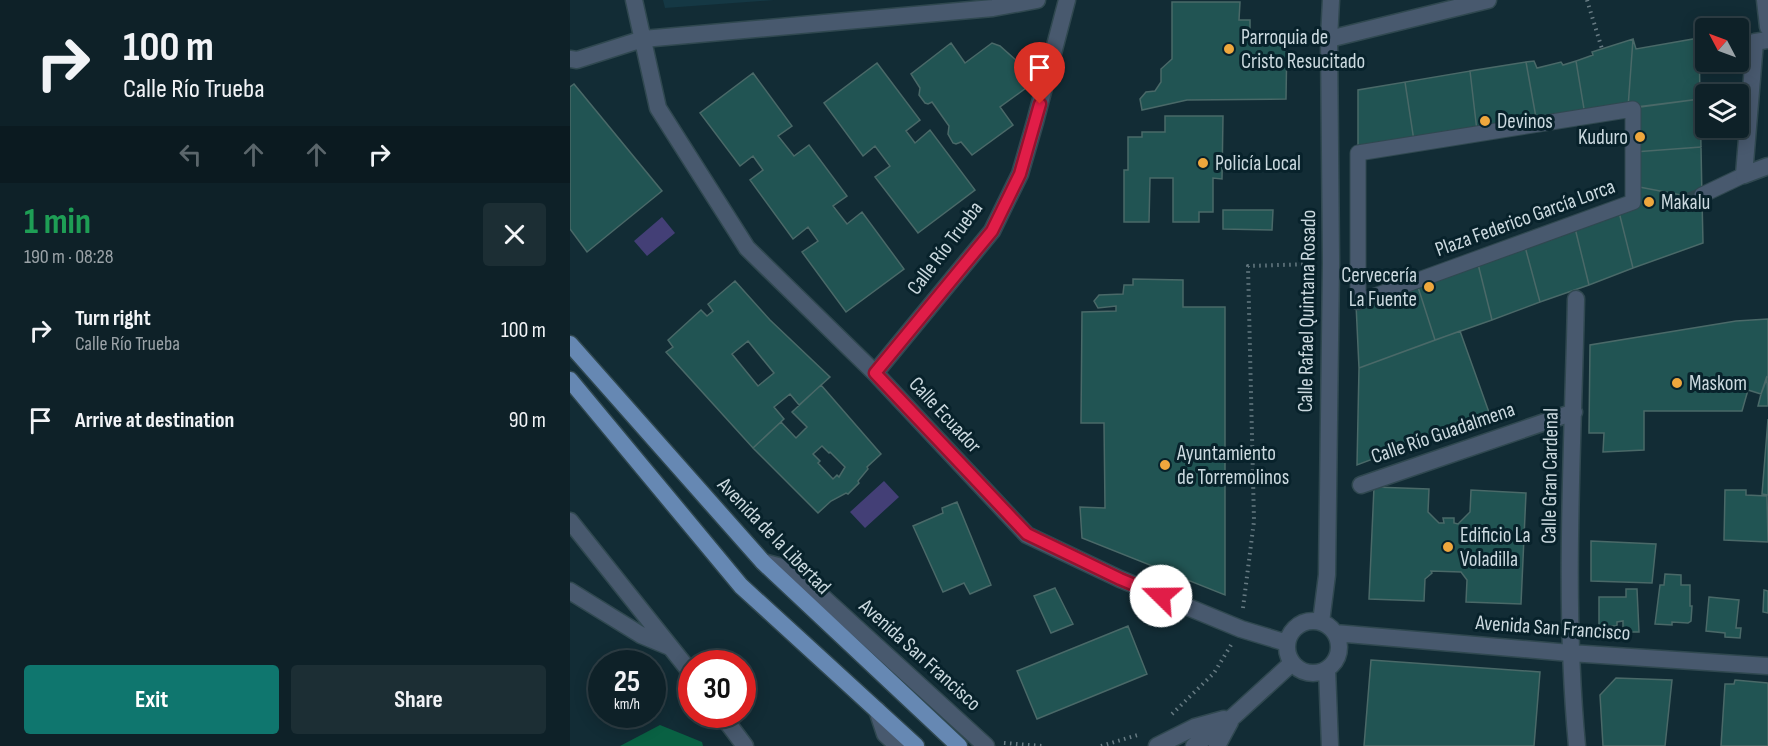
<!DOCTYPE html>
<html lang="en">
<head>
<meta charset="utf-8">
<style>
  :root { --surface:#0e2128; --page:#1c2e34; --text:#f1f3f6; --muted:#9ba3a8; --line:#2e3e45; --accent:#0f766e }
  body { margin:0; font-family:"Sofia Sans Condensed",sans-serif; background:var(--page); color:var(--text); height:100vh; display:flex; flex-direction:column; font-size:22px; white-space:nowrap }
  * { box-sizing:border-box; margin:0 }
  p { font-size:20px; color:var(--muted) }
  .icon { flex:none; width:33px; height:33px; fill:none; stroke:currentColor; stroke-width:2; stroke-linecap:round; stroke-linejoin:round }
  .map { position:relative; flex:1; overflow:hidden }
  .drawer { display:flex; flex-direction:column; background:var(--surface); width:570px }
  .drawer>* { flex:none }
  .guide { background:#0e2128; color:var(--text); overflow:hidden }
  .needle { width:39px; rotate:311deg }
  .buttons { position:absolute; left:1125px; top:18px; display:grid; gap:12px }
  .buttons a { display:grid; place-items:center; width:54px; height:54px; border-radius:6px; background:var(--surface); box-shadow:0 3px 15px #0003,0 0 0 2px var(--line); font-size:30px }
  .speed { position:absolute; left:18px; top:650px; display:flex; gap:12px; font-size:30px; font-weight:700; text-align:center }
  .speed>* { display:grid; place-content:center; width:78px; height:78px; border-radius:50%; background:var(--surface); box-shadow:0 3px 15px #0003,0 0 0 2px var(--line); line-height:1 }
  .speed small { font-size:15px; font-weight:400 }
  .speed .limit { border:9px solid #d22; background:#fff; color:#111 }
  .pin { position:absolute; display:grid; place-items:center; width:51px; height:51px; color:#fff; margin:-62px -26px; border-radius:50% 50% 50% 0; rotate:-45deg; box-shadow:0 0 6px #0007 }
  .pin .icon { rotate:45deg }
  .me { position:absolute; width:66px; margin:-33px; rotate:292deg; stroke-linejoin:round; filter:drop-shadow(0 0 4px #0008) }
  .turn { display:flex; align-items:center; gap:21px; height:126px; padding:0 24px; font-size:27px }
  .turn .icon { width:78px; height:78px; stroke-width:2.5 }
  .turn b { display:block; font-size:42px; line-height:51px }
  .lanes { display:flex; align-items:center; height:57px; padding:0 24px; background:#0003; justify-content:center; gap:30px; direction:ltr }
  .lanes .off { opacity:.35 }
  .round { display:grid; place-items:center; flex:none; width:63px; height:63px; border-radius:6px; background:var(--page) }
  .head { display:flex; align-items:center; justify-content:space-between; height:102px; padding:0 24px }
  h1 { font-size:36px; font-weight:700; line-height:45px; color:#1e9e55 }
  .cta { display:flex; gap:12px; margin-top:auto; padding:12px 24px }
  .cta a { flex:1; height:69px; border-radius:6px; background:var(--accent); color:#fff; font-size:24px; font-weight:700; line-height:69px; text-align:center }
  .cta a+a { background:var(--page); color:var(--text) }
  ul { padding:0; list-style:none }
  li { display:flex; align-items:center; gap:18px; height:90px; padding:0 24px }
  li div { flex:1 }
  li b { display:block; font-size:22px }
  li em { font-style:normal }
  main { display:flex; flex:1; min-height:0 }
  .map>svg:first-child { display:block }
  .built { fill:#153844 }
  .green { fill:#096143 }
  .water { fill:#433f76 }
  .building { fill:#215453; stroke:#4a6968; stroke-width:1.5; fill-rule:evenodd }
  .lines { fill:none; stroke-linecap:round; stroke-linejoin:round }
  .pedestrian-tunnel { stroke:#2e464e; stroke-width:15; stroke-dasharray:15 8; stroke-linecap:butt }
  .pedestrian-casing { stroke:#304850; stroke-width:17 }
  .minor-casing { stroke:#304850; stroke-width:19 }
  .primary-casing { stroke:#304850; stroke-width:19 }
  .path { stroke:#677b83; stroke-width:4; stroke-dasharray:1.5 4.5; stroke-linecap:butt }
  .pedestrian { stroke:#48596e; stroke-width:15 }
  .minor { stroke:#48596e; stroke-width:16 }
  .primary { stroke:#6688b3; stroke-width:16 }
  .route-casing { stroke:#92132f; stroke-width:15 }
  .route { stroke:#e11d48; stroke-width:10 }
  .poi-dot { fill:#efa73d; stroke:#08222b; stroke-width:2 }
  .labels { text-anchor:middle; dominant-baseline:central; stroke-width:6; stroke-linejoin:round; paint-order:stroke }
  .poi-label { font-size:21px; fill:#cbd9df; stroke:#08222b; text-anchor:start }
  .street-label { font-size:21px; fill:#cbd9df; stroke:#08222b }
</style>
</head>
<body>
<main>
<section class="drawer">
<div class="guide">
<div class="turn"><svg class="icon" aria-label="right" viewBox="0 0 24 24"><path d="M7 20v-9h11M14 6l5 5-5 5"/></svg><div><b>100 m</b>Calle Río Trueba</div></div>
<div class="lanes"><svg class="icon off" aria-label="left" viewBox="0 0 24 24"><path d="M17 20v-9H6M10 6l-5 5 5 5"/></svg><svg class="icon off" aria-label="ahead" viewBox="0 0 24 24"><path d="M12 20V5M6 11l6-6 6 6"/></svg><svg class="icon off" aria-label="ahead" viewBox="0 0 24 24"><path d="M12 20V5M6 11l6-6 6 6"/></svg><svg class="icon" aria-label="right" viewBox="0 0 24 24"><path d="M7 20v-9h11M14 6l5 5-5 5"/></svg></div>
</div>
<div class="head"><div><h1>1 min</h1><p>190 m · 08:28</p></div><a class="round"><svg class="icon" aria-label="close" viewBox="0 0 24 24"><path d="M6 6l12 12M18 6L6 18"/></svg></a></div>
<ul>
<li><svg class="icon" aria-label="right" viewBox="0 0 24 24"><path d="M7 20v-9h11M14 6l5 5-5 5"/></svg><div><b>Turn right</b><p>Calle Río Trueba</p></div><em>100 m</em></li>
<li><svg class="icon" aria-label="arrive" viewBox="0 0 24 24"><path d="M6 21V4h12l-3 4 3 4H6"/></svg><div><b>Arrive at destination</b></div><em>90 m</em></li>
</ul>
<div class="cta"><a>Exit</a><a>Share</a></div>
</section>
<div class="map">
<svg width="1198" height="746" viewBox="0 0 1198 746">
  <rect width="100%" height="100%" fill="#122c35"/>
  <path class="built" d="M93 0H204L95 8Z"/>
  <path class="green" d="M90 725 132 742 133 746H50Z"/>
  <path class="water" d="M92 217 105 233 77 256 64 241Z
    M314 481 329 497 295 528 280 512Z"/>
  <path class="building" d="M602 2H670L669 20H680V40L717 38 716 99 617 100 572 110 570 99 576 92 585 91 591 82V69L602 59Z
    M1129 38 1130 99 1058 108 1063 39 1066 49Z
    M1063 39 1058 108 1015 115 1006 61 1023 55 1022 52Z
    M381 43 395 63 422 43 430 46 448 62 456 88 430 107 443 125 402 155 391 142 386 144 383 143 378 134 379 126 362 102 358 104 355 103 349 95 350 88 341 74Z
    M964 61 967 68 991 62 993 65 1006 61 1015 115 967 123 956 62Z
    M956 62 967 123 907 131 900 71Z
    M307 63 350 120 336 131 345 143 360 130 405 190 348 233 305 177 320 166 305 146 293 156 254 103Z
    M900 71 907 131 844 141 835 82Z
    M183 73 222 126 208 136 224 156 239 145 277 196 263 206 277 224 292 212 334 269 276 312 232 252 248 241 238 227 223 239 180 180 193 170 183 156 170 166 130 113Z
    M835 82 844 141 788 153V90Z
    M4 84 92 191 17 252 0 229V87Z
    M1130 99 1131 147 1064 152 1063 108Z
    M595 116H653L652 179 643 178V212H629V222H603V178H580L579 222H554V170H558V137H572V132H595Z
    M1131 147 1132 199 1064 186V152Z
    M1064 186 1132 199 1133 243 1063 268 1048 208Z
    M1048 208 1063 268 1019 285 1004 224Z
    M653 210H703L702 230 653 229Z
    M1004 224 1019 285 970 302 954 243Z
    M954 243 970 302 922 320 907 260Z
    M907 260 922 320 865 340 847 284Z
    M563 279 613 280V307H655V595L512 538 510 507 535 508 534 423H511L512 312 546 311V306L528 308 524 301 529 295 553 294 554 285H563Z
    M165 281 200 320 260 377 229 405 220 394 204 407 214 419 183 448 96 352 103 347 98 340 131 310 137 316 143 311 138 304ZM178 341 204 373 188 386 162 354Z
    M847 284 865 340 789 368 786 304Z
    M1198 319V376L1191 394 1178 390 1172 411H1074V450L1033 452 1034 433H1019L1020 345 1166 321Z
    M890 331 920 415 787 465 789 368Z
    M1197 376 1198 406H1188L1191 394Z
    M251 385 311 454 297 467 298 469 288 481 289 483 278 494 276 493 261 501 248 513 183 448 211 422 226 438 237 427 222 412ZM252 446 259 453 260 452 275 467 269 477 267 475 263 479 248 463 250 461 243 454Z
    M1198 419V495L1192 494Z
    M804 487 859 489 858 512 869 523H874L873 518H884V523L888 524 900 512 901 490 956 493 951 604 896 602 897 580 891 572 861 571 862 573 855 579 854 601 799 599Z
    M1155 490H1176V495L1197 496 1198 542 1154 540Z
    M387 502 421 585 400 594 394 583 373 592 343 526 373 513 372 508Z
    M1021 541 1086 544 1082 583 1021 581Z
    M1095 574 1111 575V585H1120V606H1122L1121 621 1118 623 1102 622V625L1085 624 1090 585H1094Z
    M485 588 503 624 481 633 464 596Z
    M1056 589H1067L1069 632H1053V621L1047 622V626H1029V597H1056Z
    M1194 590 1198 591V613L1193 612Z
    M1139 597 1169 600 1166 628H1171L1170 638 1155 637V633L1136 631Z
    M558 626 577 674 467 719 447 671Z
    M801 660 970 672 964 746H794Z
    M1046 678 1102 680 1095 746H1033L1030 695Z
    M1165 680 1198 683V746H1151L1155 684H1164Z"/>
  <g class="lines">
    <path class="pedestrian-tunnel" d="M1119 200 1132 195"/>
    <defs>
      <path id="pedestrian" d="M1063 109V202L788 302V153Z
        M1132 195 1174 175"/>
      <path id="minor" d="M64 0 88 108 177 248 305 373 457 535 550 579 671 629 717 643
        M1195 0 1198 27
        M759 39 918 0
        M1198 40 1185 42 1174 175 1198 166
        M0 59 7 60 73 39 423 8 467 0
        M1006 299C1003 448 993 598 1007 746
        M305 373 422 231 450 174 465 122 497 0
        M791 485 1004 412
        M0 521 122 674
        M193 562 223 570 416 746
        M0 591 71 635 100 647
        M717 647a26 26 0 1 1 52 0a26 26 0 1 1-52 0Z
        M751 622 757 575 761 263 759 39 761 0
        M765 633 1000 653 1198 666
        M757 669 760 746
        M307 710 315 734 328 746
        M151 714 175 746
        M587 746 625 727 654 719
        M624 746 664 716 722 663
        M647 746 660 722"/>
      <path id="primary" d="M0 344 193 562 389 746
        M0 380 171 586 346 746"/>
    </defs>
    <use href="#pedestrian" class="pedestrian-casing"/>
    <use href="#minor" class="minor-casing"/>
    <use href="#primary" class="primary-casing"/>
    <path class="path" d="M1017 0 1032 49
      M673 608 684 521 678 266 742 264
      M602 714 644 673 661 645
      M434 743 472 746
      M531 746 571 734"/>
    <use href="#pedestrian" class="pedestrian"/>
    <use href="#minor" class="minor"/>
    <use href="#primary" class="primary"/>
  </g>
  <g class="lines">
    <defs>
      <path id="route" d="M470 104 450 174 422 231 305 373 457 534 550 579 591 596"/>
    </defs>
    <use href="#route" class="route-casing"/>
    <use href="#route" class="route"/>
  </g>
  <g class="poi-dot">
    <circle cx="659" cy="49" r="6"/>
    <circle cx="915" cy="121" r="6"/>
    <circle cx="1070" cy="137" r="6"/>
    <circle cx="633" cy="163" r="6"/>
    <circle cx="1079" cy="202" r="6"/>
    <circle cx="859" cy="287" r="6"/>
    <circle cx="1107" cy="383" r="6"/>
    <circle cx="595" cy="465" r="6"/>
    <circle cx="878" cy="547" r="6"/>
  </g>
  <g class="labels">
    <g class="poi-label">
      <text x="671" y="37">Parroquia de<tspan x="671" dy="24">Cristo Resucitado</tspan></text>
      <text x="927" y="121">Devinos</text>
      <text x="1058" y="137" text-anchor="end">Kuduro</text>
      <text x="645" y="163">Policía Local</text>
      <text x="1091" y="202">Makalu</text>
      <text x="847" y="275" text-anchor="end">Cervecería<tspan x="847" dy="24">La Fuente</tspan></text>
      <text x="1119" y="383">Maskom</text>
      <text x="607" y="453">Ayuntamiento<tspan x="607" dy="24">de Torremolinos</tspan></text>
      <text x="890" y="535">Edificio La<tspan x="890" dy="24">Voladilla</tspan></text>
    </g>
    <g class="street-label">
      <text transform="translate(955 218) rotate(-20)">Plaza Federico García Lorca</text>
      <text transform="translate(375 248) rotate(-53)">Calle Río Trueba</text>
      <text transform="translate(737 311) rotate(-89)">Calle Rafael Quintana Rosado</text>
      <text transform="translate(375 415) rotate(47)">Calle Ecuador</text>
      <text transform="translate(873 433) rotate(-19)">Calle Río Guadalmena</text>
      <text transform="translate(980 476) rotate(-89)">Calle Gran Cardenal</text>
      <text transform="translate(204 536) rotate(46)">Avenida de la Libertad</text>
      <text transform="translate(983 628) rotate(4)">Avenida San Francisco</text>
      <text transform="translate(350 655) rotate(42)">Avenida San Francisco</text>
    </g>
  </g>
</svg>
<div class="buttons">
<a><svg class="needle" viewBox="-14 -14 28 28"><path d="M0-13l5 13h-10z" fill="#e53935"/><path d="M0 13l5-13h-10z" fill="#9ba3a8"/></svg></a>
<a><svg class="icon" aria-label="layers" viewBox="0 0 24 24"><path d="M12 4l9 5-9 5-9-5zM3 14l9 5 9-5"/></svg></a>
</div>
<div class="speed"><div>25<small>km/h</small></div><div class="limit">30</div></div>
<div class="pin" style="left:470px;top:104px;background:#d93025"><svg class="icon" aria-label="arrive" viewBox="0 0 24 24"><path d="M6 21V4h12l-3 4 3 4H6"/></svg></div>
<svg class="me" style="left:591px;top:596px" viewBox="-20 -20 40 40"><circle r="19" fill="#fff"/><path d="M0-13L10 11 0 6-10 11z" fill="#e11d48"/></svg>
</div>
</main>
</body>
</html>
